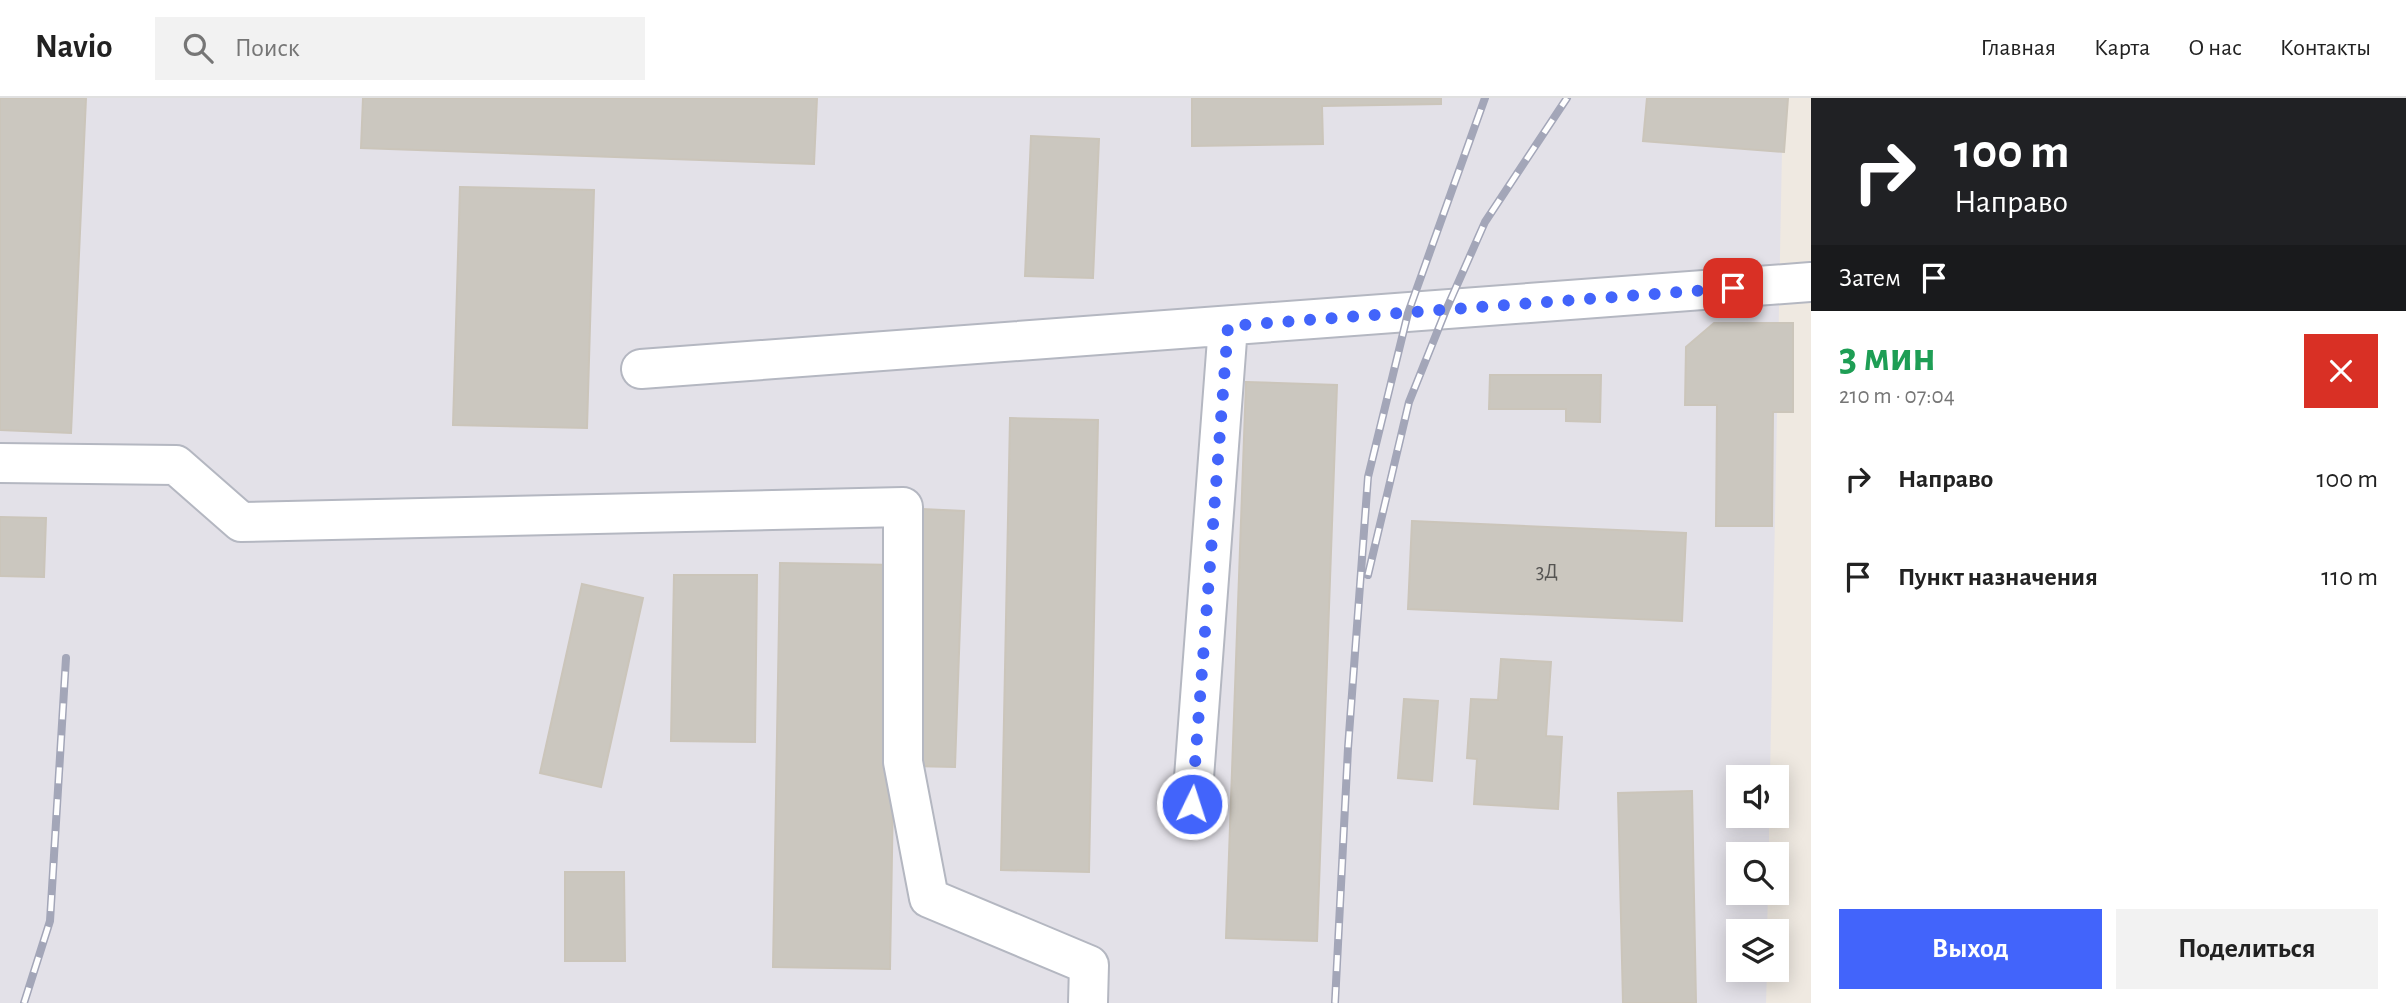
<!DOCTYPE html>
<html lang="ru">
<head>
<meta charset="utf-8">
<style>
  :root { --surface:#fff; --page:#f2f2f2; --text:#222; --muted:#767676; --line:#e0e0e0; --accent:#4264fb }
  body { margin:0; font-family:"Alegreya Sans",sans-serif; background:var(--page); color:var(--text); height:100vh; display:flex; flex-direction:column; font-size:26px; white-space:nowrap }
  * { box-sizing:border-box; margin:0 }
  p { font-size:23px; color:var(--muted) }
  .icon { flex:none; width:38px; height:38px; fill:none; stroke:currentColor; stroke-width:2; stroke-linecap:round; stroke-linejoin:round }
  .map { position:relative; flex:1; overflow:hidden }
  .side { display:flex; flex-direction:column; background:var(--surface); width:595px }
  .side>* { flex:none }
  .guide { background:#202124; color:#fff; overflow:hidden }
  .tools { position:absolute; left:1726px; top:667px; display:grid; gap:14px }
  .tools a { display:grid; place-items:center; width:63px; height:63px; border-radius:0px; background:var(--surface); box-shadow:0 4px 18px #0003; font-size:35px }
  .pin { position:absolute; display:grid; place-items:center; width:60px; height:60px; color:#fff; margin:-30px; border-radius:14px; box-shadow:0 4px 10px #0006 }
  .me { position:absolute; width:77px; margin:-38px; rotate:4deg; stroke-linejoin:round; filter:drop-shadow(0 0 5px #0008) }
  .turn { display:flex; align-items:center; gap:24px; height:147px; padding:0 28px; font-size:32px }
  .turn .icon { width:91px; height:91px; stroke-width:2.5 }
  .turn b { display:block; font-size:49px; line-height:60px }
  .then { display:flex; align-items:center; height:66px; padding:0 28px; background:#0003; gap:14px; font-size:26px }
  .round { display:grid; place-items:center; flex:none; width:74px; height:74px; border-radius:0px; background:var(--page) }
  .overview { display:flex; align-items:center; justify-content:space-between; height:119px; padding:0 28px }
  h1 { font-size:42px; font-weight:600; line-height:52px; color:#1e9e55 }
  .primary-button { display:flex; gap:14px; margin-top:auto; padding:14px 28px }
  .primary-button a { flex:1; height:80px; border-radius:0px; background:var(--accent); color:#fff; font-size:28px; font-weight:600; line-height:80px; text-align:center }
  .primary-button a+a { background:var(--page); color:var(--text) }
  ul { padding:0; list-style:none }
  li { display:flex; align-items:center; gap:21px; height:98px; padding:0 28px }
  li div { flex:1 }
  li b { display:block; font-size:26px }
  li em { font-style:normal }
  header { display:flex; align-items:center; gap:42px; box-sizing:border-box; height:98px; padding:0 35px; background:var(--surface); border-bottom:2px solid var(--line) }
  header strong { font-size:33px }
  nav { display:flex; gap:38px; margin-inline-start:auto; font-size:24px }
  .search { width:490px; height:63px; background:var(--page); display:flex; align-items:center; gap:18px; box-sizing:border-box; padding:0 24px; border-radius:0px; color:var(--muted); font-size:26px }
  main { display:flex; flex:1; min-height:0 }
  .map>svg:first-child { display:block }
  .industrial { fill:#e3e1e8 }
  .building { fill:#cbc7bf; stroke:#cbc5ba; stroke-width:2 }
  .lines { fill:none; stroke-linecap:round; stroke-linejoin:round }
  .minor-casing { stroke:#b4b7c1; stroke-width:42 }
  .minor { stroke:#fff; stroke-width:38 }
  .rail-casing { stroke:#a3a6b8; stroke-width:8 }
  .rail { stroke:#fff; stroke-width:5; stroke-dasharray:16; stroke-linecap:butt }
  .route { stroke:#4264fb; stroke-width:12; stroke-dasharray:0 21.6 }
  .labels { text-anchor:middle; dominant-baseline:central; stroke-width:5; stroke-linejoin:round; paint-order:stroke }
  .number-label { font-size:21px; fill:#555452 }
</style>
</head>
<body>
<header>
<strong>Navio</strong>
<div class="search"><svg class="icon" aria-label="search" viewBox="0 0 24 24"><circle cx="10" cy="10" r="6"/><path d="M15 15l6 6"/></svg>Поиск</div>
<nav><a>Главная</a><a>Карта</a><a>О нас</a><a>Контакты</a></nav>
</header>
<main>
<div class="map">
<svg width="1811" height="905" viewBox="0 0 1811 905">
  <rect width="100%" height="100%" fill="#efe9e1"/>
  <path class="industrial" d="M0 0H1783L1770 679H1738V718H1769V756H1738V794L1768 795 1767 833H1738V872H1767L1766 905H0Z"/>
  <path class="building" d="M0 0H86L71 335 0 332Z
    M363 0H817L814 66 361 50Z
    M1192 0H1441V6L1322 8 1323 46 1192 48Z
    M1647 0H1788L1784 54 1643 43Z
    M1031 38 1099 41 1093 180 1025 178Z
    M460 89 594 92 587 330 453 327Z
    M1714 225H1793V314H1773L1772 428H1716L1717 307H1685L1686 249Z
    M1490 277H1601L1600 324 1566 323V311H1489Z
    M1246 284 1337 287 1317 843 1226 840Z
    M1010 320 1098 322 1089 774 1001 772Z
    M922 411 964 413 955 669 912 668Z
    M0 419 46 420 44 479 0 478Z
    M1412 423 1686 435 1682 523 1408 511Z
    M780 465 897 467 890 871 773 869Z
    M674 477H757L755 644 671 643Z
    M582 486 643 500 601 689 540 675Z
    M1501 561 1551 564 1546 638 1562 639 1558 711 1474 706 1477 661 1467 660 1471 601 1498 602Z
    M1404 601 1438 603 1432 683 1398 680Z
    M1692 693 1696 905H1623L1618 695Z
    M565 774H624L625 863H565Z"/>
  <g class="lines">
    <defs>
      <path id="minor" d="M641 271 1811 184
        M0 365 176 367 241 424 903 409V664L929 800 1089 867 1088 905
        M1192 706 1228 228"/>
    </defs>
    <use href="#minor" class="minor-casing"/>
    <use href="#minor" class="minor"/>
    <defs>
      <path id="rail" d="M1368 477 1409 304 1446 212 1485 124 1567 0
        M24 905 50 823 66 560
        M1335 905 1348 650 1368 379 1408 215 1485 0"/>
    </defs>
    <use href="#rail" class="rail-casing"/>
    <use href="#rail" class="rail"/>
  </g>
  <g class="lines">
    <path class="route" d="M1192 706 1228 228 1733 190"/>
  </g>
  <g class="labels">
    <g class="number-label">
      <text x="1547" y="473">3Д</text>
    </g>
  </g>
</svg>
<div class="tools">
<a><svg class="icon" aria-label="sound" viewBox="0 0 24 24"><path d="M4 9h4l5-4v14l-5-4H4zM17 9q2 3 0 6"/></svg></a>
<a><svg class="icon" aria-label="search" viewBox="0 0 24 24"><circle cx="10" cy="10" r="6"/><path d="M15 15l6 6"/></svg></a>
<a><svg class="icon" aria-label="layers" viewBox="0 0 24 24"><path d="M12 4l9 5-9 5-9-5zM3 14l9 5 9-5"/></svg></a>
</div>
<div class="pin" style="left:1733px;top:190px;background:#d93025"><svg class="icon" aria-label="arrive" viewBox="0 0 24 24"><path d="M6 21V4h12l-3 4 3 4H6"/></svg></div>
<svg class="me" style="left:1192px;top:706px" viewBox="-20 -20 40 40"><circle r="17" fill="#4264fb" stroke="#fff" stroke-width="3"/><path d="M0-11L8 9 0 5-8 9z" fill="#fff"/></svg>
</div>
<section class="side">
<div class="guide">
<div class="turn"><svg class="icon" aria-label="right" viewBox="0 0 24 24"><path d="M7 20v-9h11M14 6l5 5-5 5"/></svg><div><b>100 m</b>Направо</div></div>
<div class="then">Затем<svg class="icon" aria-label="arrive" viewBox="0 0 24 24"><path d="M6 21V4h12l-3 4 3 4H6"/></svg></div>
</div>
<div class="overview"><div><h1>3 мин</h1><p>210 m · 07:04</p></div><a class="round" style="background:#d93025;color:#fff"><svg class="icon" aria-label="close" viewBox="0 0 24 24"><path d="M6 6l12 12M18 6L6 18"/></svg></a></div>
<ul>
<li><svg class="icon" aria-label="right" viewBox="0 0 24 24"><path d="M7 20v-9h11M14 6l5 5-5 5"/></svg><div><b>Направо</b></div><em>100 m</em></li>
<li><svg class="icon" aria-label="arrive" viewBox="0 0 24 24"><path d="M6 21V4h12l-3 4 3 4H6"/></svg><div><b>Пункт назначения</b></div><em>110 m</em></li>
</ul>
<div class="primary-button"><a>Выход</a><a>Поделиться</a></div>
</section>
</main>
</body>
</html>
